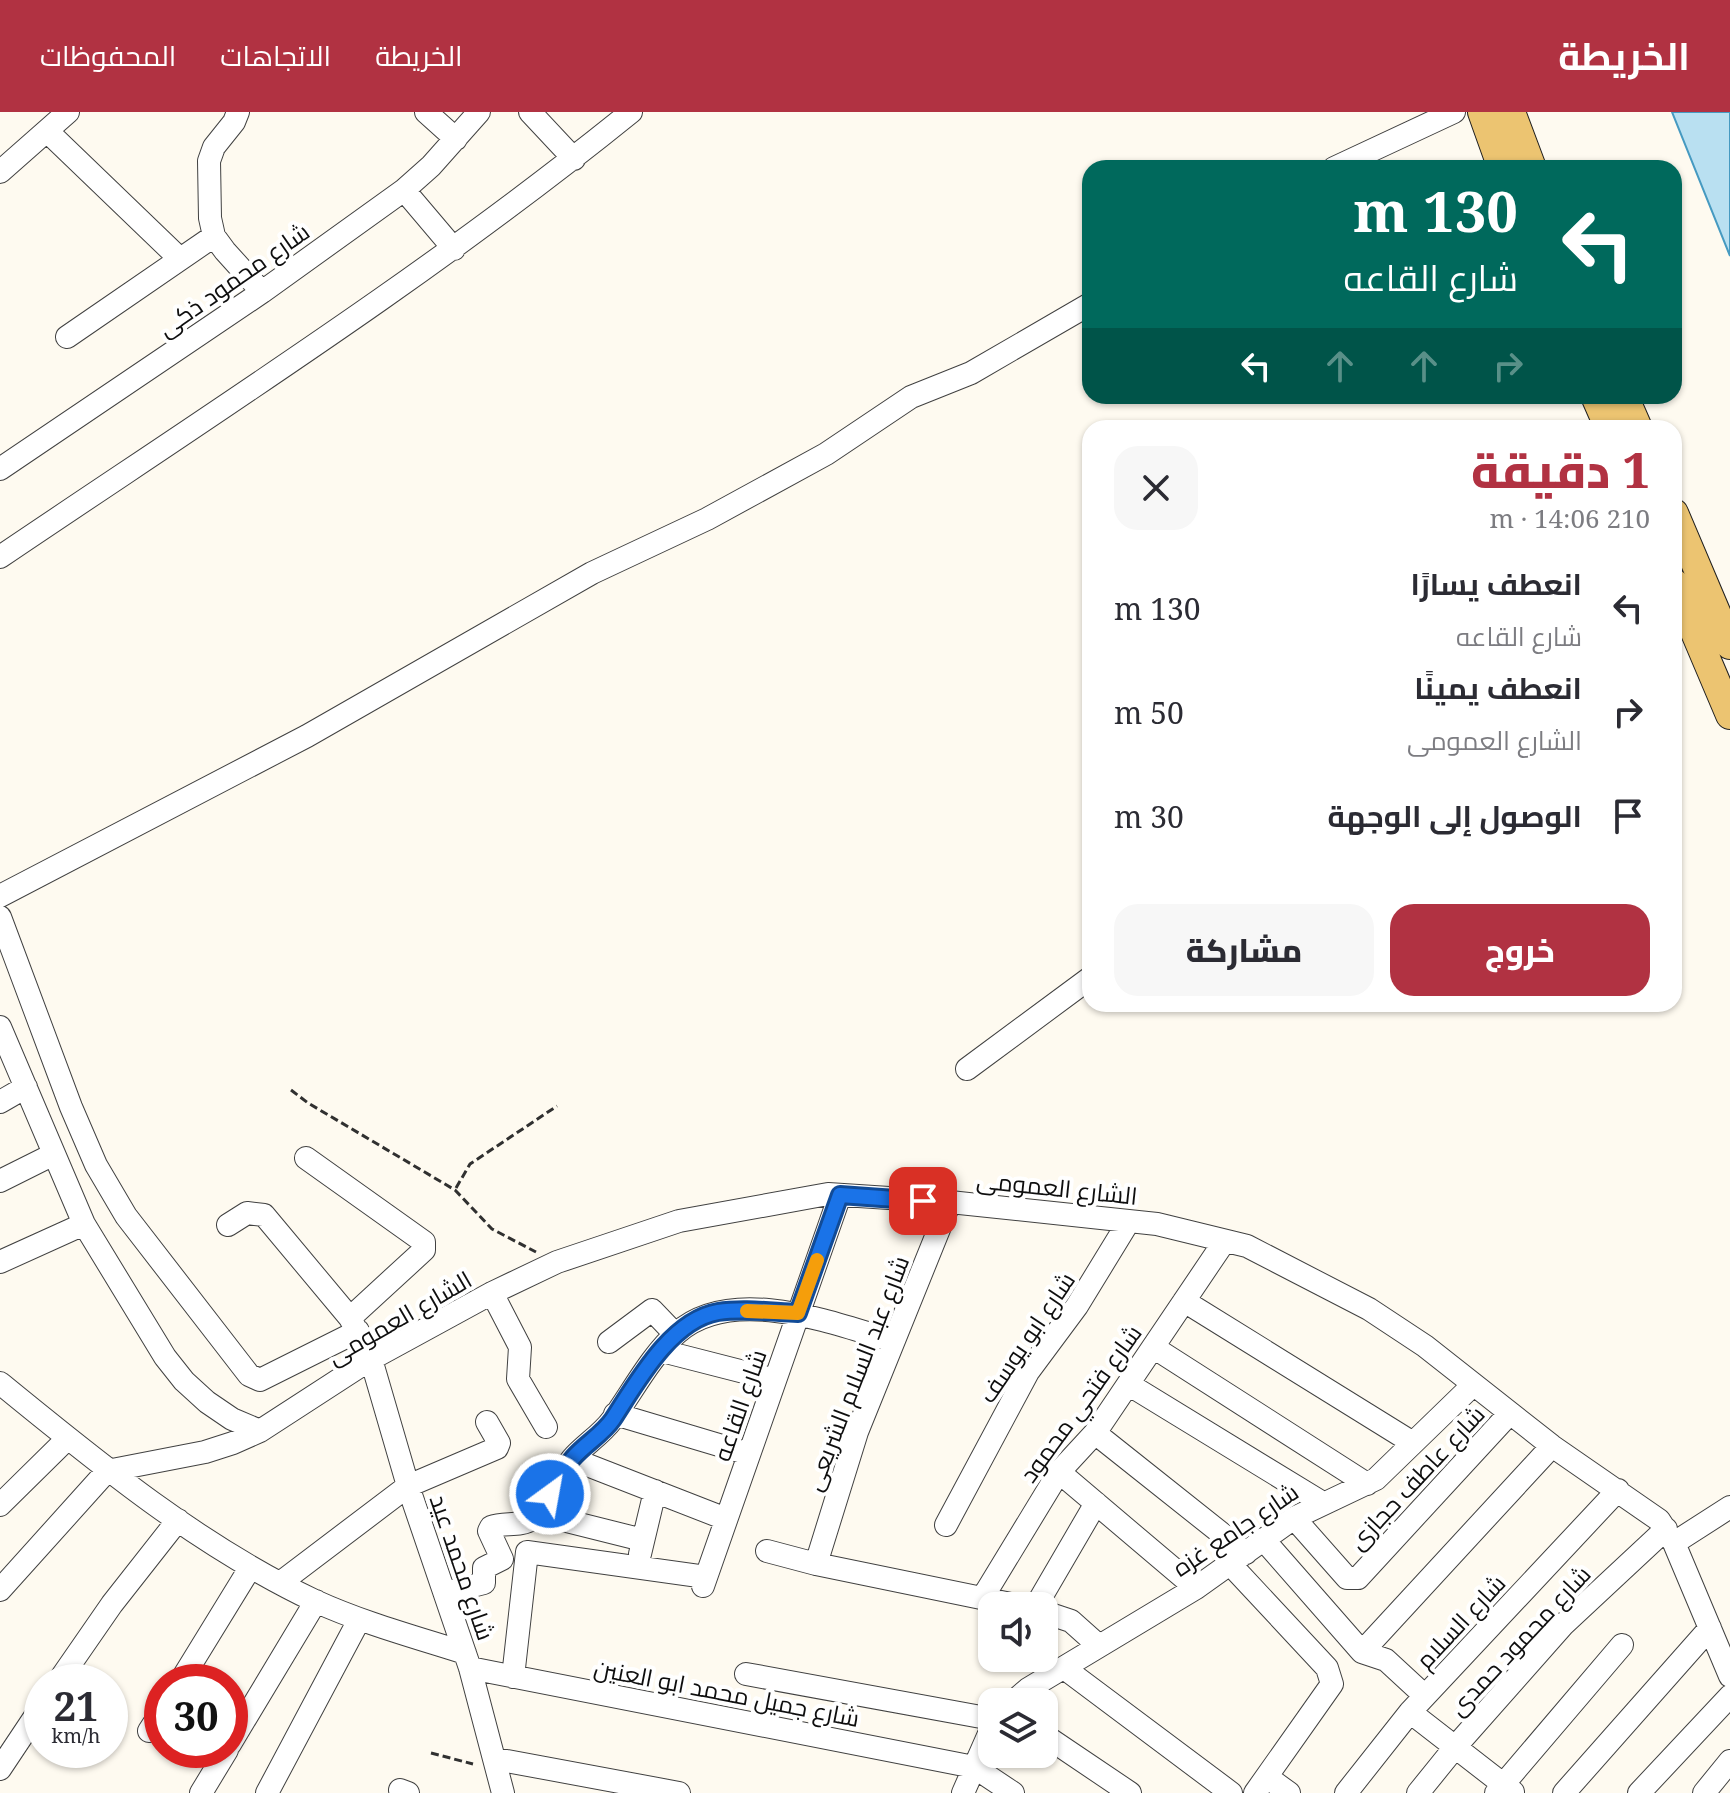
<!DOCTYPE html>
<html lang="ar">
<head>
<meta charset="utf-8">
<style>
  :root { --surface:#fff; --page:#f7f7f7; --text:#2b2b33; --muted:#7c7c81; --accent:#b13242 }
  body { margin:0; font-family:"Noto Serif",Cairo,serif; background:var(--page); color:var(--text); direction:rtl; height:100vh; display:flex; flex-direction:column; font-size:30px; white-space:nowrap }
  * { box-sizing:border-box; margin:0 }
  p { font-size:26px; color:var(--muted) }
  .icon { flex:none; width:44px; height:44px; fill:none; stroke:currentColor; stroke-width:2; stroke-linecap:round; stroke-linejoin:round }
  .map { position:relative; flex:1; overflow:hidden; direction:ltr }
  .sheet { position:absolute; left:1082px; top:308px; width:600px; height:592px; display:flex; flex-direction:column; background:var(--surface); border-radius:24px; box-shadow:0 2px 6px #0004; direction:rtl }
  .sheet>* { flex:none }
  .banner { position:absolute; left:1082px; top:48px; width:600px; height:244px; border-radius:24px; box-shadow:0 2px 6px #0004; direction:rtl; background:#00695c; color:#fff; overflow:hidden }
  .tools { position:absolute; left:978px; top:1480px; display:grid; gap:16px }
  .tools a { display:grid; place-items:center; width:80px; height:80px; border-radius:16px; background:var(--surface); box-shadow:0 2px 6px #0004; font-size:40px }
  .speed { position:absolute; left:24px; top:1552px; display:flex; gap:16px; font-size:40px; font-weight:700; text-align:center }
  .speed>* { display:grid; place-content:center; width:104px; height:104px; border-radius:50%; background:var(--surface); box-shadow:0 2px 6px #0004; line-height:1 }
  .speed small { font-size:20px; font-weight:400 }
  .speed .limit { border:12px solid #d22; background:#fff; color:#111 }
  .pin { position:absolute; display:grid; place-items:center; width:68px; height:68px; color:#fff; margin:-34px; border-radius:16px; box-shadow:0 4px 12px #0006 }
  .me { position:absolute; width:88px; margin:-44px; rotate:32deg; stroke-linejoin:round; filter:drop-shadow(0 0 6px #0008) }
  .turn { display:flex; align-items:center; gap:28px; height:168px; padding:0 32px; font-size:36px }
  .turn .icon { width:104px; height:104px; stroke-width:2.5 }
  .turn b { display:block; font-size:56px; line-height:68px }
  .lanes { display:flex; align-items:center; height:76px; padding:0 32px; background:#0003; justify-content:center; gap:40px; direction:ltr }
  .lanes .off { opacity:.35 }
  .round { display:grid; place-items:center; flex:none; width:84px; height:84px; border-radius:24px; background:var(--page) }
  .head { display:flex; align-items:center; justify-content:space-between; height:136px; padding:0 32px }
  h1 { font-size:48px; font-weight:800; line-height:60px; color:var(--accent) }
  .action { display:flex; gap:16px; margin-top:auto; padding:16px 32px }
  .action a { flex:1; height:92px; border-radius:24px; background:var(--accent); color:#fff; font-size:32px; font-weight:800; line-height:92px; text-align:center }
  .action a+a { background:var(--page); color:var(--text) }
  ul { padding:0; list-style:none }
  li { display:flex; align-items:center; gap:24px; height:104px; padding:0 32px }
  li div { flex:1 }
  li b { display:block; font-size:30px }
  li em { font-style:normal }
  header { display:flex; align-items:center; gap:48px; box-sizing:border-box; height:112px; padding:0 40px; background:var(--accent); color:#fff }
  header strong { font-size:38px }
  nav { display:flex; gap:44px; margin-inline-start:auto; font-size:28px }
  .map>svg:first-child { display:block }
  .water { fill:#b9e0f1; stroke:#469ac1; stroke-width:2 }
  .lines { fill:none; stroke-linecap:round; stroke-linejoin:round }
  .minor-casing { stroke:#414141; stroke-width:24 }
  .major-casing { stroke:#1f1f1f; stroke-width:30 }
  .path { stroke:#303030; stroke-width:3; stroke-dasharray:8 4; stroke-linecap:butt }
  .minor { stroke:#fff; stroke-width:22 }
  .major { stroke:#ecc471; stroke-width:28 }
  .route-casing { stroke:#114b97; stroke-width:20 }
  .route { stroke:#1a73e8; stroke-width:14 }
  .slow { stroke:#f59e0b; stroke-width:14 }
  .labels { text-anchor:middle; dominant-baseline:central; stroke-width:8; stroke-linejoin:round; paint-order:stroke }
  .street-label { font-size:24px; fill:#0e0e0e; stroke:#fff }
</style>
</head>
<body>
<header>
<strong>الخريطة</strong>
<nav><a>الخريطة</a><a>الاتجاهات</a><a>المحفوظات</a></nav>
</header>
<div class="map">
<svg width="1730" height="1681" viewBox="0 0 1730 1681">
  <rect width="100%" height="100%" fill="#fefaf0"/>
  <path class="water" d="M1672 0H1730V144Z"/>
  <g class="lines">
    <defs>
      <path id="minor" d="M238 0 234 10 214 35 209 49 210 106 214 124 225 139 262 180
        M426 0 456 27
        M530 0 574 47
        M47 19 180 147
        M1334 56 1454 0
        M0 60 68 0
        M404 78 454 137
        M67 225 214 124
        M0 357 262 180 404 78 431 54 479 0
        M0 445C213 301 431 162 631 0
        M0 784 307 624 592 461 707 407 826 342 911 285 971 261 1090 192
        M0 805 71 995 96 1053 126 1104 249 1263 260 1268 358 1219
        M0 915 84 1112 165 1245 184 1269 207 1290 232 1307 260 1319
        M967 957 1090 866
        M0 990 26 975
        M306 1046 424 1130V1138L350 1206
        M0 1069 54 1042
        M228 1113 247 1101 264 1103 350 1206 371 1247 408 1374 470 1556 503 1681
        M0 1150 84 1112
        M492 1181 520 1235 518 1267 546 1315
        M1184 1189 1413 1331
        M609 1230 652 1198 675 1222
        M1153 1235 1367 1372
        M662 1239 775 1268
        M0 1271C99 1352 199 1434 315 1489 363 1511 415 1525 465 1541
        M1128 1272 1321 1390
        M615 1302 749 1342
        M1095 1321 1246 1441
        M572 1347 726 1407
        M1059 1360 1196 1476
        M0 1393 68 1326
        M539 1402 643 1428
        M1294 1406 1347 1466H1358L1510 1301
        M946 1413 1028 1260 1077 1194 1129 1109
        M1263 1427 1362 1540 1386 1548 1425 1584
        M1674 1431 1730 1395
        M767 1439 816 1452 1020 1494
        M640 1442 655 1379
        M816 1452 857 1320 950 1090
        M1231 1453 1327 1556 1332 1572 1255 1681
        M280 1471 408 1374 497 1336 499 1331 487 1310
        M703 1474 840 1083
        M0 1478 107 1359 205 1340 233 1331 260 1319 371 1247 492 1181 557 1150 679 1109 828 1082 950 1090 1157 1112 1247 1134 1369 1197 1425 1234 1552 1334 1659 1408 1674 1431 1730 1564
        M445 1481 484 1471V1456L502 1447 489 1419 491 1415C504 1410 520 1415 532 1407 548 1397 559 1363 572 1347 584 1333 601 1323 612 1308 631 1282 652 1242 677 1221 732 1172 832 1211 893 1229
        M983 1485 1059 1360 1095 1321 1224 1130
        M1036 1494 1096 1391
        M1044 1500 1071 1509 1099 1534
        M1362 1540 1552 1334
        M470 1556 974 1655 1013 1681
        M1064 1556 1231 1681
        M746 1562 992 1607
        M513 1565 527 1440 706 1465
        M58 1570 112 1492 178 1408
        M180 1570 250 1456
        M1013 1590 1028 1577 1196 1476 1294 1406 1376 1367 1473 1273
        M1410 1600 1513 1680
        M149 1619 162 1599
        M1044 1623 1130 1681
        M230 1632 316 1489
        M496 1647 679 1681
        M0 1657 42 1594
        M1267 1665 1289 1681
        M400 1678 408 1681
        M201 1681 227 1638
        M267 1681 359 1508
        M963 1681 992 1615
        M1346 1681 1410 1600 1618 1378
        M1418 1681 1456 1634 1563 1513 1666 1417
        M1496 1681 1622 1533
        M1564 1681 1710 1516
        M1639 1681 1730 1584
        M1704 1681 1730 1649"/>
      <path id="major" d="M1482 0 1502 56
        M1511 0 1532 56
        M1595 284 1609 316
        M1624 284 1638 316
        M1674 401 1730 533
        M1674 471 1730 603"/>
    </defs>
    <use href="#minor" class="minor-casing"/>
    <use href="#major" class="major-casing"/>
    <path class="path" d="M291 978 308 991 455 1078 492 1117 536 1140
      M456 1076 470 1052 557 994
      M431 1641 473 1652"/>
    <use href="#minor" class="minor"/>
    <use href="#major" class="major"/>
  </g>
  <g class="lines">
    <defs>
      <path id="route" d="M550 1382C557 1370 564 1357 573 1346 585 1332 603 1322 613 1307 637 1270 671 1208 718 1200 744 1196 772 1200 798 1201L840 1083 923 1089"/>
    </defs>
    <use href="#route" class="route-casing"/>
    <use href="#route" class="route"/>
    <path class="slow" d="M747 1199 798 1201 817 1148"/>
  </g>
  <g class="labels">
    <g class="street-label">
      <text transform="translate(233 167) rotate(-35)">شارع محمود ذكى</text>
      <text transform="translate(1057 1075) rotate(6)">الشارع العمومى</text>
      <text transform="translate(399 1205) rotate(-30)">الشارع العمومى</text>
      <text transform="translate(1026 1225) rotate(-56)">شارع ابو يوسف</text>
      <text transform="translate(856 1261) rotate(-69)">شارع عبد السلام الشريعى</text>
      <text transform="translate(1080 1291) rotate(-54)">شارع فتحي محمود</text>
      <text transform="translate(739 1293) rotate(-71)">شارع القاعه</text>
      <text transform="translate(1416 1365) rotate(-47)">شارع عاطف حجازى</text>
      <text transform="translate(1235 1417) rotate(-34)">شارع جامع غزه</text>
      <text transform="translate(463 1455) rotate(71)">شارع محمد عيد</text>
      <text transform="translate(1460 1509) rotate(-47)">شارع السلام</text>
      <text transform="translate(1519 1528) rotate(-47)">شارع محمود حمدى</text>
      <text transform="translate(727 1580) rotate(11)">شارع جميل محمد ابو العنين</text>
    </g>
  </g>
</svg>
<div class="tools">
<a><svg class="icon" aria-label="sound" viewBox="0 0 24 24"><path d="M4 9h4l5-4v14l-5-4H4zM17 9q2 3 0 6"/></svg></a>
<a><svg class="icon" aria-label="layers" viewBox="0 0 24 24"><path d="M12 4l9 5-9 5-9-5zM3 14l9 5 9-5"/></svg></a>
</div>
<div class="speed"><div>21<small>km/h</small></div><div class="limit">30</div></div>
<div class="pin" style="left:923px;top:1089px;background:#d93025"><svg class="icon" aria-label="arrive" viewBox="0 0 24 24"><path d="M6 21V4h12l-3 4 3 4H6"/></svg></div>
<svg class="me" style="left:550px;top:1382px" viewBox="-20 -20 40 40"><circle r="17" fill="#1a73e8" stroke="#fff" stroke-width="3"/><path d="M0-11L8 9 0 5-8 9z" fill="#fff"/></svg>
<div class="banner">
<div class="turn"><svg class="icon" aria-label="left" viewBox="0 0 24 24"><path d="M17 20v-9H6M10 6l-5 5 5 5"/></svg><div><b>130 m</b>شارع القاعه</div></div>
<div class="lanes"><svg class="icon" aria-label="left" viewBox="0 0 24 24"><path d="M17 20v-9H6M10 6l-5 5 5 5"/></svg><svg class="icon off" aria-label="ahead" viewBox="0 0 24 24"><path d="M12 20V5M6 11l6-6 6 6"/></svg><svg class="icon off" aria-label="ahead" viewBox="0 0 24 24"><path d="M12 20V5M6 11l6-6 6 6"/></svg><svg class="icon off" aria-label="right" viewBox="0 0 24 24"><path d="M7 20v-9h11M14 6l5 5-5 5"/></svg></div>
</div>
<section class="sheet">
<div class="head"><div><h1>1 دقيقة</h1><p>210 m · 14:06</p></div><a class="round"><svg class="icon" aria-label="close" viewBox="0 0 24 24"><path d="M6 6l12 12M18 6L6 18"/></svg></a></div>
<ul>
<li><svg class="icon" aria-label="left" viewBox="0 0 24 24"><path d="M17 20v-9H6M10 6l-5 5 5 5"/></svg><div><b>انعطف يسارًا</b><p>شارع القاعه</p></div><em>130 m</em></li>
<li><svg class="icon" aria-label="right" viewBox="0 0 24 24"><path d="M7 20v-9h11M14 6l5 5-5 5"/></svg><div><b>انعطف يمينًا</b><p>الشارع العمومى</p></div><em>50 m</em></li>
<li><svg class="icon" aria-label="arrive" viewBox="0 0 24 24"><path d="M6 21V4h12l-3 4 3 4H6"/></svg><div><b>الوصول إلى الوجهة</b></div><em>30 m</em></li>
</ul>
<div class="action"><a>خروج</a><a>مشاركة</a></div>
</section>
</div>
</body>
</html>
